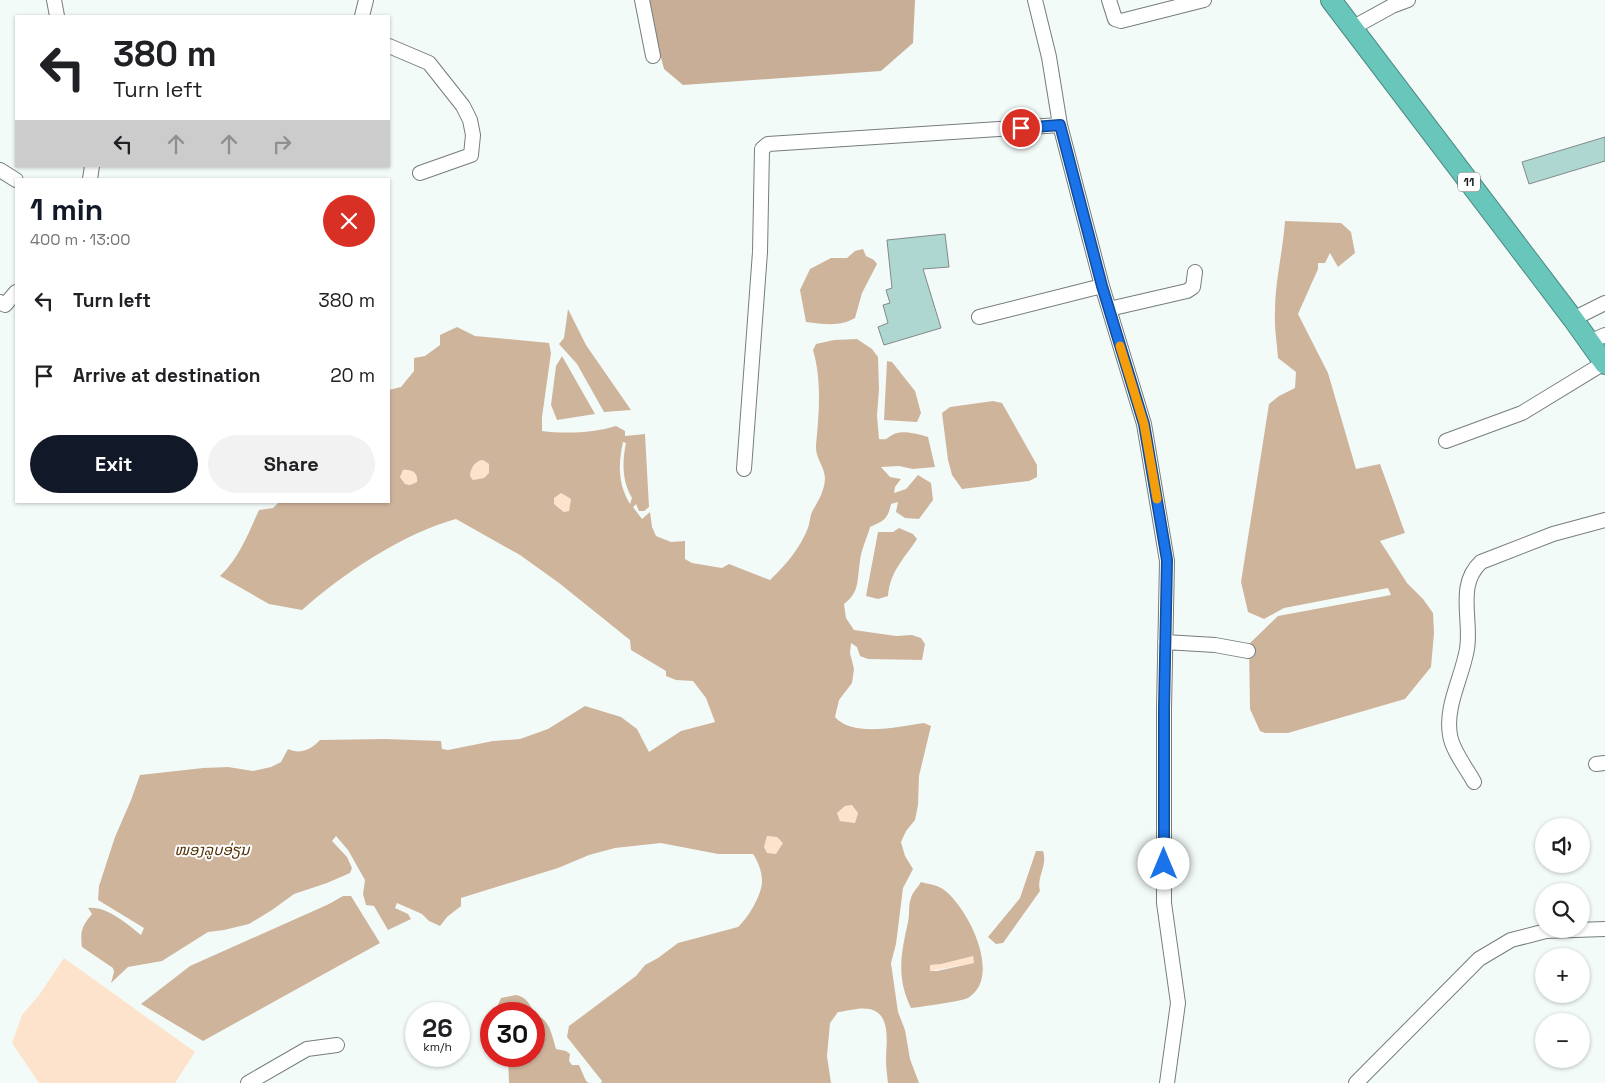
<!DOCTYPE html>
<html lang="en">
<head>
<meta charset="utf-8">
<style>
  :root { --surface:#fff; --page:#f2f2f2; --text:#202124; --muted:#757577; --accent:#111827 }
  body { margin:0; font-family:"Space Grotesk","Noto Sans Lao",sans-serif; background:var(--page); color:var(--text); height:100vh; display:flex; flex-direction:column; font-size:19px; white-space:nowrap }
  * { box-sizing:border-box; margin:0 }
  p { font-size:16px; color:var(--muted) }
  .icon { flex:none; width:28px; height:28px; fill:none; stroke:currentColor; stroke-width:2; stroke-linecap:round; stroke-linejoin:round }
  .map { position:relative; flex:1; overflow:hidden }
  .side { position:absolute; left:15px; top:178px; width:375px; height:325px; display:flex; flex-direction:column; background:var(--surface); border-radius:0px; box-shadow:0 1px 4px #0004 }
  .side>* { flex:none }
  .banner { position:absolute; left:15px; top:15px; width:375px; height:152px; border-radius:0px; box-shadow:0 1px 4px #0004; background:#fff; color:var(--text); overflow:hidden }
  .tools { position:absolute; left:1535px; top:818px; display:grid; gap:10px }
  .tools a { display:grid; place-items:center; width:55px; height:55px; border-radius:50%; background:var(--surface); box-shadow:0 1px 4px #0004; font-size:25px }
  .speed { position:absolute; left:405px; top:1002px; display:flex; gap:10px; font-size:25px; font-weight:700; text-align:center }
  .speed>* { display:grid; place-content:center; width:65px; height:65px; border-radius:50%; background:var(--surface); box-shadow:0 1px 4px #0004; line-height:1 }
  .speed small { font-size:12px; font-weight:400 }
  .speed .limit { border:8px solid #d22; background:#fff; color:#111 }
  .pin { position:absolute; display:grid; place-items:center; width:42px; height:42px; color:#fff; margin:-21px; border:2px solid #fff; border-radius:50%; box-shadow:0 1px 5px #0007 }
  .me { position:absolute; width:55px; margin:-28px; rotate:0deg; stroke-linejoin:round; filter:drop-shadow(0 0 4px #0008) }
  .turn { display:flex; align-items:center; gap:18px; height:105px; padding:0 15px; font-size:22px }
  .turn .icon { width:65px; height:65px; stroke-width:2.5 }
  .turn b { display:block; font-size:35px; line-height:42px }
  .lanes { display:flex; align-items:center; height:48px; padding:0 15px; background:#0003; justify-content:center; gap:25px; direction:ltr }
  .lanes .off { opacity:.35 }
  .round { display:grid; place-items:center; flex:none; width:52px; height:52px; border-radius:26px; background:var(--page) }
  .summary { display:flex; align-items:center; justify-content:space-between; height:85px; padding:0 15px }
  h1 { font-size:30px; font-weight:700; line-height:38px; color:var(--accent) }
  .button { display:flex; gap:10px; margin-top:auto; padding:10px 15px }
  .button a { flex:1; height:58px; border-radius:30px; background:var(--accent); color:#fff; font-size:20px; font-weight:700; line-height:58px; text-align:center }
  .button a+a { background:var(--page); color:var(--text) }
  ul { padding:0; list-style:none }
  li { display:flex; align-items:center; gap:15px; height:75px; padding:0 15px }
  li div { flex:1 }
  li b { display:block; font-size:19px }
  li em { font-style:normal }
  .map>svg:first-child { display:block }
  .green { fill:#fde3cc }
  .forest { fill:#c9ae97 }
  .water { fill:#cfb49c; fill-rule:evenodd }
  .building { fill:#add7d0; stroke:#838a89 }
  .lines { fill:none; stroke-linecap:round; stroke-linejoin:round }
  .minor-casing { stroke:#767d7b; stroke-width:16 }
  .highway-casing { stroke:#4c8982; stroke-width:22 }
  .minor { stroke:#fff; stroke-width:14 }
  .highway { stroke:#69c6ba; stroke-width:20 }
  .route-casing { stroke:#114b97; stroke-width:12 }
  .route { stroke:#1a73e8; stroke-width:9 }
  .slow { stroke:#f59e0b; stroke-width:9 }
  .labels { text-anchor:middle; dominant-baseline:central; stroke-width:4; stroke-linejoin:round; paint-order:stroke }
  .shield { fill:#fff; stroke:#5d5e5e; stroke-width:1 }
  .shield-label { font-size:12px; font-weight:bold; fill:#171919 }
  .water-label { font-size:15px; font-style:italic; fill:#553106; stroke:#fff }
</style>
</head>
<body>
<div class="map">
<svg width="1605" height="1083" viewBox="0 0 1605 1083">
  <rect width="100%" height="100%" fill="#f3fbf9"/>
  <path class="green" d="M483 460 489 464V473L484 478 473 480 470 476C471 467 475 462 483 460Z
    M403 470C412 469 417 473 417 482L410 485 405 484 400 477Z
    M561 493 571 499 569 511 565 512 554 504V498Z
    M853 805 858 813 855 823 840 821 837 813 845 806Z
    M767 836 777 837 784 843 776 854H767L764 847Z
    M972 956 975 963 930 971V965L941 964Z
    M64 958 195 1052 175 1083H39L12 1043 22 1015 39 995Z"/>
  <path class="forest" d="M646 0H915L913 43 881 71 683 85 664 69Z"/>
  <path class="water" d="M1285 221 1341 223 1351 232 1355 253 1338 267 1330 253 1325 263H1318V269L1298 314 1328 373 1356 469 1380 464 1405 533 1380 541 1407 583 1423 599 1433 613 1434 633 1431 667 1405 699 1288 733H1265L1260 731 1250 709 1249 644 1278 616 1391 595 1388 588 1284 608 1264 619 1248 612 1241 582 1269 404 1279 396 1295 388 1296 372 1278 358C1277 343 1274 327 1275 311 1275 281 1283 251 1285 221Z
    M863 249 866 256 874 260 877 264 862 293 855 318C840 327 824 324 806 322L800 290 810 269 831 258H847L855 251Z
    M568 309 586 345 631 410 604 412 577 364 559 344 564 338Z
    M457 327 475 336 549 343 551 353 542 417V431C565 434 594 433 616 426L625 431V436L645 434 649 507 644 511H639L636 504 633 507 642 519 650 512 652 527 656 536 671 542 685 541V559L692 563 722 568 729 564 770 580C786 565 800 548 808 528 810 522 810 515 813 510 819 500 825 489 825 478 824 465 815 458 816 445 819 413 822 381 813 350L816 344 834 340 857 339 872 349 878 357 879 389 877 416 879 439C889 440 886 438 894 434 903 430 918 434 928 437L935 467 913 469 899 466 881 467 890 477 901 479 895 487 894 493 906 489 918 475 931 483 933 500 919 519 905 518 896 512 898 502 891 504C888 519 884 521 870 527 867 538 861 550 860 561 857 580 860 592 844 604L846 618 854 630 896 636 912 635 921 638 925 644 922 660 868 659 860 656 857 647 851 643 850 653 854 669 852 683 839 700 835 717C853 738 900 726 924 723L931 726 919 776 918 805 915 820 906 831 901 842 905 856 913 869 903 888 896 944 891 963 898 1012 905 1030 910 1059 919 1083H888C887 1075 886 1067 886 1060 886 1044 892 1013 869 1009 860 1007 847 1011 838 1012L830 1023 827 1056 831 1083H601L602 1081 567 1037 569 1026 636 976 645 965 658 958 678 943 738 927C748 918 762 895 762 881 762 872 758 861 753 854H718L661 843 615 848 589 855 558 868 461 898V906L447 917 440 926 429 921 422 914 397 903 395 908 408 914 411 919 388 930 374 906 366 905 363 894 365 880 348 850 336 836 332 841 347 857 352 868 350 873 327 883 294 894 272 910 249 924 224 930 208 932 162 961 128 967 111 983 114 972 113 968 82 947C80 931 82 926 92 914L88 908C107 906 127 924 141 935L144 928 98 900 99 886 115 837 131 800 140 775 203 768 228 767 253 771 271 767 281 762 288 749C300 755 312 749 320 740L385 739 441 741 442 749 448 750 493 741 520 739 548 729 585 706 621 717 637 729 649 752 681 731 715 722 706 698 693 681 676 680 666 676V671L631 650 630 640 559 583 520 555 456 519C404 533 342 574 302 610L269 604 220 576C239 558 248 534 259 510L273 508 280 501H389V390L401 387 414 371V358L425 356 440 345V335ZM623 442 626 443C622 462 622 481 632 498L630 504C618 484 618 465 623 442ZM483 460 489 464V473L484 478 473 480 470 476C471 467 475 461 483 460ZM403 470C412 469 418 473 417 482L410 485 405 484 400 477ZM561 493 571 499 569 511 564 512 554 504V498ZM852 805 858 813 855 823 840 821 837 813 845 806ZM767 836 777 837 783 843 776 854 767 853 764 847Z
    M562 356 595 414 557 420 551 405 556 366Z
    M887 361 892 362 915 391 921 413 917 422 884 420Z
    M993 401 1002 403 1037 465V477L1029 481 962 489 952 475 948 460 942 413 950 407Z
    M899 528 913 534 917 539C904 559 890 571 888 596L878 599 866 596 878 532H893Z
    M1036 851H1043C1048 866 1036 877 1040 891L1003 943 996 944 988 937 1020 898Z
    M921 882C928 884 937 885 943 889 968 907 1003 977 968 998 963 1001 920 1007 911 1008 896 977 901 954 908 922 910 914 908 905 911 898 912 893 918 887 921 882ZM973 956 974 963 937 971H930V965L941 964Z
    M343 896H351L380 943 203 1041 141 1004 190 966 329 904Z
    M516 995C527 997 529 1004 535 1013 537 1016 541 1017 544 1020 551 1027 553 1039 556 1049L566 1051 570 1054 569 1061 572 1065H579L586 1081 589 1083H509L508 1056H534V1014H497L496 1009 501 998Z"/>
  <path class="building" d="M1605 137V161L1529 184 1522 162Z
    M945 234 949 267 923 269 941 328 884 345 878 327 888 323 883 305 890 303 886 290 892 288 887 240Z"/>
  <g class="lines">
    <defs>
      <path id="minor" d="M54 0 57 16
        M642 0 653 56
        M1035 0 1049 57 1060 125 1102 286 1144 424 1167 561 1164 709V903L1178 1003 1167 1083
        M1109 0 1115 19 1121 21 1204 0
        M362 16 366 0
        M1352 28 1392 6 1408 0
        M389 46 429 63 463 106 470 120 473 135 471 155 420 173
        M0 170 16 180
        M90 179 92 166
        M0 302 5 305 16 292
        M1109 309 1187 291 1193 287 1195 272
        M979 317 1102 286
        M1573 319 1605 303
        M1589 342 1605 335
        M1446 441 1522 413 1604 363
        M744 469 760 252 762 149 768 144 1060 125
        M1165 642 1215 645 1248 651
        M1596 764 1605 763
        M1474 782C1467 769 1452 750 1450 735 1445 706 1462 678 1467 649 1472 620 1456 585 1481 562L1553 534 1605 520
        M248 1083 307 1049 337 1045
        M1356 1083 1479 959 1511 940 1546 931 1605 929"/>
      <path id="highway" d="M1331 0 1573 319 1605 364"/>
    </defs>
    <use href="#minor" class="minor-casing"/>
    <use href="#highway" class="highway-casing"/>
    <use href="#minor" class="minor"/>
    <use href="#highway" class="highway"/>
  </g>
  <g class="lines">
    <defs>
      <path id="route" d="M1021 128 1060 125 1102 286 1144 424 1167 560 1164 709V864"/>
    </defs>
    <use href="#route" class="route-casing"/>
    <use href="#route" class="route"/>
    <path class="slow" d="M1120 346 1144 424 1157 499"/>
  </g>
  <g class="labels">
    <rect class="shield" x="1458" y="172.5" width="22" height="19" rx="4"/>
    <g class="shield-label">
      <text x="1469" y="182">11</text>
    </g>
    <g class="water-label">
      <text x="212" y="849">ໜອງລູບອ່ຽນ</text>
    </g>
  </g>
</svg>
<div class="tools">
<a><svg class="icon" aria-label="sound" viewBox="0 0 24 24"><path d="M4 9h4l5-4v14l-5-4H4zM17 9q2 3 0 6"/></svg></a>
<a><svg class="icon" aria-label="search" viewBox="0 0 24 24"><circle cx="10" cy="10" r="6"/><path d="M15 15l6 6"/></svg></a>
<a>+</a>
<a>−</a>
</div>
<div class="speed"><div>26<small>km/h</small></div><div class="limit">30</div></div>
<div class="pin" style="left:1021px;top:128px;background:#d93025"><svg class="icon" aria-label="arrive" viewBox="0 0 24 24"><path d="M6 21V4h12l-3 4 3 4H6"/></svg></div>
<svg class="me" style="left:1164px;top:864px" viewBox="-20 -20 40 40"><circle r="19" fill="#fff"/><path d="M0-13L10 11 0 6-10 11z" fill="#1a73e8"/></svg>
<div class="banner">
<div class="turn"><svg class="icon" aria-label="left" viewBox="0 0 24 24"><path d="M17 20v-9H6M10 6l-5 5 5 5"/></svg><div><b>380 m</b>Turn left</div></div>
<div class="lanes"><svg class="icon" aria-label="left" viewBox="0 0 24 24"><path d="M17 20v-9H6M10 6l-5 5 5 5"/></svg><svg class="icon off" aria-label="ahead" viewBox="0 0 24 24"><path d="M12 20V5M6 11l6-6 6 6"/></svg><svg class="icon off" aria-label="ahead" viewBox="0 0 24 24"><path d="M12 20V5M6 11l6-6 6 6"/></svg><svg class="icon off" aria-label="right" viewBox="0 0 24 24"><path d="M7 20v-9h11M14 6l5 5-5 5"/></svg></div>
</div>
<section class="side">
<div class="summary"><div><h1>1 min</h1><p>400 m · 13:00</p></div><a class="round" style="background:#d93025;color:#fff"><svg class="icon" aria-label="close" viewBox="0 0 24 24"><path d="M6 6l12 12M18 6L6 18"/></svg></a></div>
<ul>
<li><svg class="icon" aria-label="left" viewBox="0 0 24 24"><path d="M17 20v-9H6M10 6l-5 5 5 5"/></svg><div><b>Turn left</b></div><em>380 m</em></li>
<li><svg class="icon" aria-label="arrive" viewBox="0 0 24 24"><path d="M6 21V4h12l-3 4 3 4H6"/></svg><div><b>Arrive at destination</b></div><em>20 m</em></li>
</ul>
<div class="button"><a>Exit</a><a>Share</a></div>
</section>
</div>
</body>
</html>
